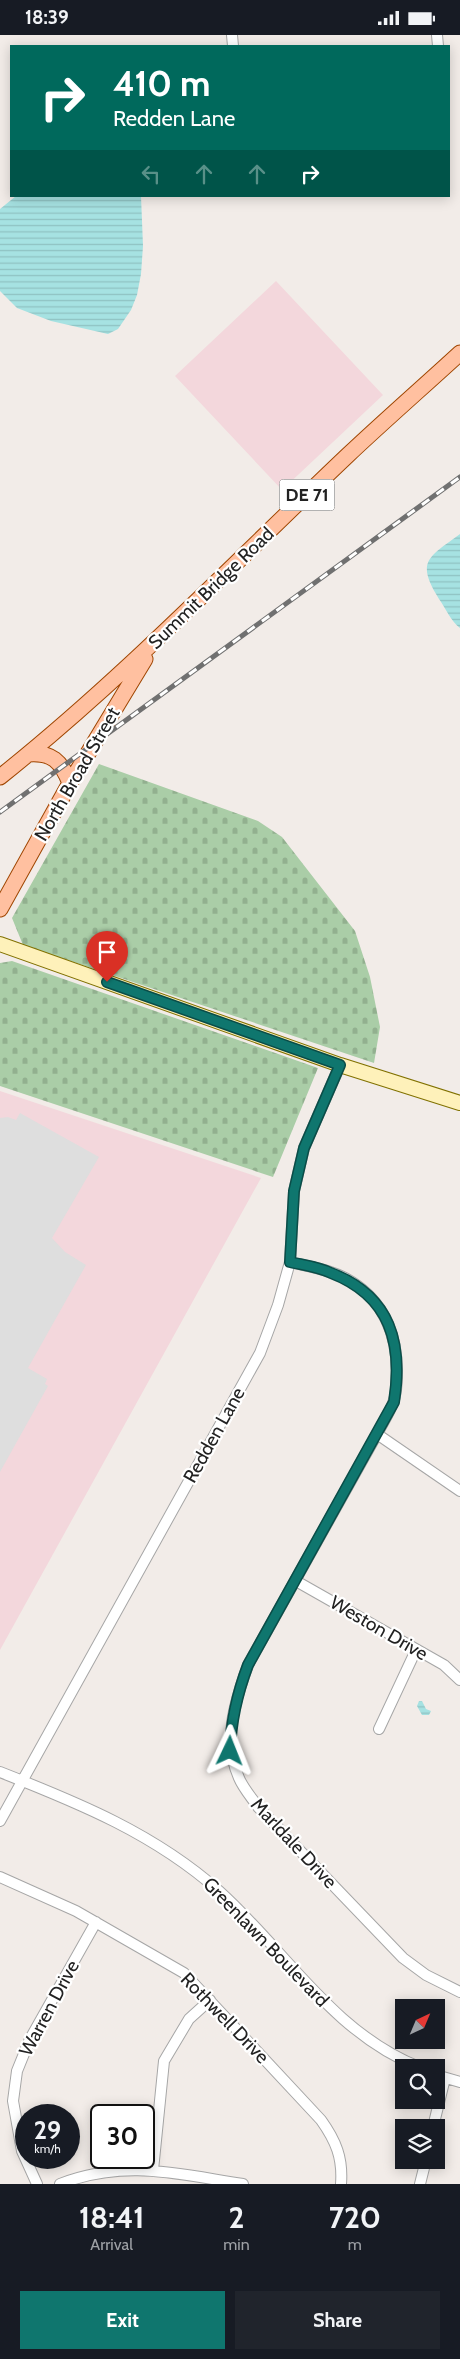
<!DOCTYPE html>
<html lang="en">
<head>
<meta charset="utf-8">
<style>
  :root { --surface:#171b24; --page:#20242c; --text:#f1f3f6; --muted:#9ea1a6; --accent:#0f766e }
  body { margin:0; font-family:Cabin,sans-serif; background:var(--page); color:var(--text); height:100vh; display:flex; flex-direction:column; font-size:19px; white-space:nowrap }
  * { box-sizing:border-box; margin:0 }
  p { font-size:16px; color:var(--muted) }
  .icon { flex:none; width:28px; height:28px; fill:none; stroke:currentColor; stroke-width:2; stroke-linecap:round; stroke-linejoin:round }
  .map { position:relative; height:2149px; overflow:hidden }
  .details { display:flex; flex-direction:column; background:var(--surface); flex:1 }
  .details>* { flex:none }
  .top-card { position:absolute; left:10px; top:10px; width:440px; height:152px; border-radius:0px; box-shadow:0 2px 12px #0003; background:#00695c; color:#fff; overflow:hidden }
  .needle { width:32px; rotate:44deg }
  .fabs { position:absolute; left:395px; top:1964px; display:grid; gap:10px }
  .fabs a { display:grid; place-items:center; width:50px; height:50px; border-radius:0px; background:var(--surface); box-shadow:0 2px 12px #0003; font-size:25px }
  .speed { position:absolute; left:15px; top:2069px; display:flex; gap:10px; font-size:25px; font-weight:700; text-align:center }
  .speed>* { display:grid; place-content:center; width:65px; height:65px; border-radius:50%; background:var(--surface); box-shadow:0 2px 12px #0003; line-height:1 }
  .speed small { font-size:12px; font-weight:400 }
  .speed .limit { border:2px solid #111; border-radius:8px; background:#fff; color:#111 }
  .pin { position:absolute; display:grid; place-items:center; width:42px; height:42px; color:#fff; margin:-51px -21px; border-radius:50% 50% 50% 0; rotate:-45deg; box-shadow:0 0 5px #0007 }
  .pin .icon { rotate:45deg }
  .me { position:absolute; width:55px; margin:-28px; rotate:2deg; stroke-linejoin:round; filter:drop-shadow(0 0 4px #0008) }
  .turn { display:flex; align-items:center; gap:18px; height:105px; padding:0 20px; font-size:22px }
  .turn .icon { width:65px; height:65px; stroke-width:2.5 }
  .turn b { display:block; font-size:35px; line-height:42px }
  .lanes { display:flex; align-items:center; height:48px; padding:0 20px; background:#0003; justify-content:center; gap:25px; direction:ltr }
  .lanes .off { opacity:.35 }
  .eta { display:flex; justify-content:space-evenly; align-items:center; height:85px; text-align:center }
  .eta b { font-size:30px; font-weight:700; line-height:35px }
  .cta { display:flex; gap:10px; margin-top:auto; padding:10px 20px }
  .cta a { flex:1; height:58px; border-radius:0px; background:var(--accent); color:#fff; font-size:20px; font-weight:700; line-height:58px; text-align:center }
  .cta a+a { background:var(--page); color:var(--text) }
  .status { display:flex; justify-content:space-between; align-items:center; height:35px; padding:0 25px; background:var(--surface); direction:ltr }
  .status svg { height:14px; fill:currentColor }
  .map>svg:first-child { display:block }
  .commercial { fill:#f3d7dc }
  .cemetery { fill:url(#cemetery-stones) }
  .parking { fill:#dedede }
  .water { fill:url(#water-rules) }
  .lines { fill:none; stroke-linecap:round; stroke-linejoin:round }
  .street-casing { stroke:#a6a6a6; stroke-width:12 }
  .secondary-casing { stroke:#817100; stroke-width:16 }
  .primary-casing { stroke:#9f4500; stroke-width:17 }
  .street { stroke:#fff; stroke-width:10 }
  .secondary { stroke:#fef1ba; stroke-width:14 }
  .primary { stroke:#ffc0a0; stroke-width:15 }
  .rail-casing { stroke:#707070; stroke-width:5 }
  .rail { stroke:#fff; stroke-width:3; stroke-dasharray:9; stroke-linecap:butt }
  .route-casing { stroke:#0a4d48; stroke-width:12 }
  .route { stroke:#0f766e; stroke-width:9 }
  .labels { text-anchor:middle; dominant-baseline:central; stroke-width:4.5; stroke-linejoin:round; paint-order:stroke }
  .shield { fill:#fff; stroke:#646464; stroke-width:1 }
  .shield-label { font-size:18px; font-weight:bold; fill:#222 }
  .street-label { font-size:19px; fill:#222; stroke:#fff }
</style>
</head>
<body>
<div class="status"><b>18:39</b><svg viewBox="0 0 49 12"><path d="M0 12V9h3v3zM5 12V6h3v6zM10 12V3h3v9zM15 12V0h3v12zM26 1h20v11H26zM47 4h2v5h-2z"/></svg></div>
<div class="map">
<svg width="460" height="2149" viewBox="0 0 460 2149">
  <defs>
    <pattern id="cemetery-stones" width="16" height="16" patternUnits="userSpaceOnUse" patternTransform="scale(1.25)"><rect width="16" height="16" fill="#aacda7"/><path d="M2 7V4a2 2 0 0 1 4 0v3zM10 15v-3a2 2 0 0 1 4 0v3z" fill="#92b08f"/></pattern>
    <pattern id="water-rules" width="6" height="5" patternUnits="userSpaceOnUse" patternTransform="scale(1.25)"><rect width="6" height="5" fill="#a6e2e2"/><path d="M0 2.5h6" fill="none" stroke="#8fc2c2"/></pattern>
  </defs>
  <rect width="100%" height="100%" fill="#f2ece8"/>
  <path class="commercial" d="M276 246 383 360 282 455 175 341Z
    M0 1056 261 1143 0 1615Z"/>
  <path class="cemetery" d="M99 729 258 786 282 802 355 896 370 942 380 992 374 1028 23 910 12 883Z
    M12 926 318 1033 273 1142 0 1051V928Z"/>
  <path class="parking" d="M20 1078 99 1122 52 1203 65 1217 86 1230 28 1333 47 1344 45 1349 48 1351 0 1437V1083L8 1082 16 1085Z"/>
  <path class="water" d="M16 161H141L143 211 141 239 137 260 131 275 118 294 108 299 51 286 17 273 0 256V174Z
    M460 499V593C451 586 446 574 439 564 415 526 429 522 460 499Z
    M419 1666H422L426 1674 431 1676 429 1680H422L417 1671Z"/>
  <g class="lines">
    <defs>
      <path id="street" d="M232 0 233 11
        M437 0 438 11
        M290 1227C311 1232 334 1235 352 1247 385 1268 397 1301 397 1338 397 1348 396 1360 393 1368 389 1379 382 1389 377 1399L248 1630C235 1666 222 1706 239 1743 243 1753 252 1763 258 1772L403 1923 426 1940 460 1957
        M377 1399 460 1456
        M296 1546 444 1630 460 1645
        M379 1694 416 1615
        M0 1737C79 1768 155 1799 219 1856 285 1915 333 1998 419 2032
        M0 1786 260 1318 278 1270 290 1227 294 1156 304 1113 340 1030
        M0 1842 76 1876 184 1938 321 2085C336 2106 343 2123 341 2149
        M436 2040 460 2047
        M433 2092 445 2043
        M153 2135 164 2026 189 1984 210 1965
        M37 2149 22 2116 13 2066 17 2036 30 2004 96 1887
        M60 2149C125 2124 177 2139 243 2149
        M420 2149 426 2125"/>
      <path id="secondary" d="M0 909 340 1030 460 1068"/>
      <path id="primary" d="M28 719C52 717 61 726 70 748
        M0 742C124 643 233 529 348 420 384 386 423 352 460 318
        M0 874 70 748 145 624"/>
    </defs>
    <use href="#street" class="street-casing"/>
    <use href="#secondary" class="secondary-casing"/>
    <use href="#primary" class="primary-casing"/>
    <use href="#street" class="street"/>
    <use href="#secondary" class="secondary"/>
    <use href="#primary" class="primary"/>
    <defs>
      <path id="rail" d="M0 777 460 442"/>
    </defs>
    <use href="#rail" class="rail-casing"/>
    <use href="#rail" class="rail"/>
  </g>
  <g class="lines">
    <defs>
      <path id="route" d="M107 947 340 1030 304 1113 294 1156 290 1227C303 1230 319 1232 331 1238 391 1261 403 1309 394 1367L248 1630C237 1659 231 1685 230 1716"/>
    </defs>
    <use href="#route" class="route-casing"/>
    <use href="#route" class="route"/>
  </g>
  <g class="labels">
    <rect class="shield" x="279.5" y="444.5" width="55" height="31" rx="4"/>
    <g class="shield-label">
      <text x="307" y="460">DE 71</text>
    </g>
    <g class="street-label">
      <text transform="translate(211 553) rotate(-44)">Summit Bridge Road</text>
      <text transform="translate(77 739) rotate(-60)">North Broad Street</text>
      <text transform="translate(214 1400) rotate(-61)">Redden Lane</text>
      <text transform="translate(379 1593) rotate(30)">Weston Drive</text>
      <text transform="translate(294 1808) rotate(47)">Marldale Drive</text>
      <text transform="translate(266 1907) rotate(46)">Greenlawn Boulevard</text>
      <text transform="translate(49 1973) rotate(-62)">Warren Drive</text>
      <text transform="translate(225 1983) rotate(46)">Rothwell Drive</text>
    </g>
  </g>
</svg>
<div class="fabs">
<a><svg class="needle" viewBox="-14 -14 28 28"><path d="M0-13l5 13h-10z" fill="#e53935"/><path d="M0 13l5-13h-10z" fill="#9ea1a6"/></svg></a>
<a><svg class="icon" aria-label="search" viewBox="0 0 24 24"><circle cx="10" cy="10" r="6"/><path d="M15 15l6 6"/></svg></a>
<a><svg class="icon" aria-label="layers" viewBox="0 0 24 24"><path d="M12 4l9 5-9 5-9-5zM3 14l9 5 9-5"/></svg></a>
</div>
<div class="speed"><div>29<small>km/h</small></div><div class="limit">30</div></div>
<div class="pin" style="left:107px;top:947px;background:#d93025"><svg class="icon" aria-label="arrive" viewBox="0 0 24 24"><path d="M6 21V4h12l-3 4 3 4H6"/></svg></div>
<svg class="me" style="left:230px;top:1716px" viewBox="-20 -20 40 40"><path d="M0-17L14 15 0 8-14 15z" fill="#0f766e" stroke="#fff" stroke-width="4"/></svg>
<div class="top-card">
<div class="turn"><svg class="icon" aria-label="right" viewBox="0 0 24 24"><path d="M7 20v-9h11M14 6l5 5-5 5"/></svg><div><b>410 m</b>Redden Lane</div></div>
<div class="lanes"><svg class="icon off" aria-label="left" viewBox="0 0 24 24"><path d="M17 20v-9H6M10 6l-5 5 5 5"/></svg><svg class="icon off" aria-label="ahead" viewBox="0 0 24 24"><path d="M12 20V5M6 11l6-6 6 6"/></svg><svg class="icon off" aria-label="ahead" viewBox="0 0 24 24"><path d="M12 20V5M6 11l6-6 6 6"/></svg><svg class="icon" aria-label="right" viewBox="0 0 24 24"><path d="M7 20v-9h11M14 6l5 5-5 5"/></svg></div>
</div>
</div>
<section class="details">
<div class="eta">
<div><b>18:41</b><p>Arrival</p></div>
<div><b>2</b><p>min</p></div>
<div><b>720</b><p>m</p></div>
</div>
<div class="cta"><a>Exit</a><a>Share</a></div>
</section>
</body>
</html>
